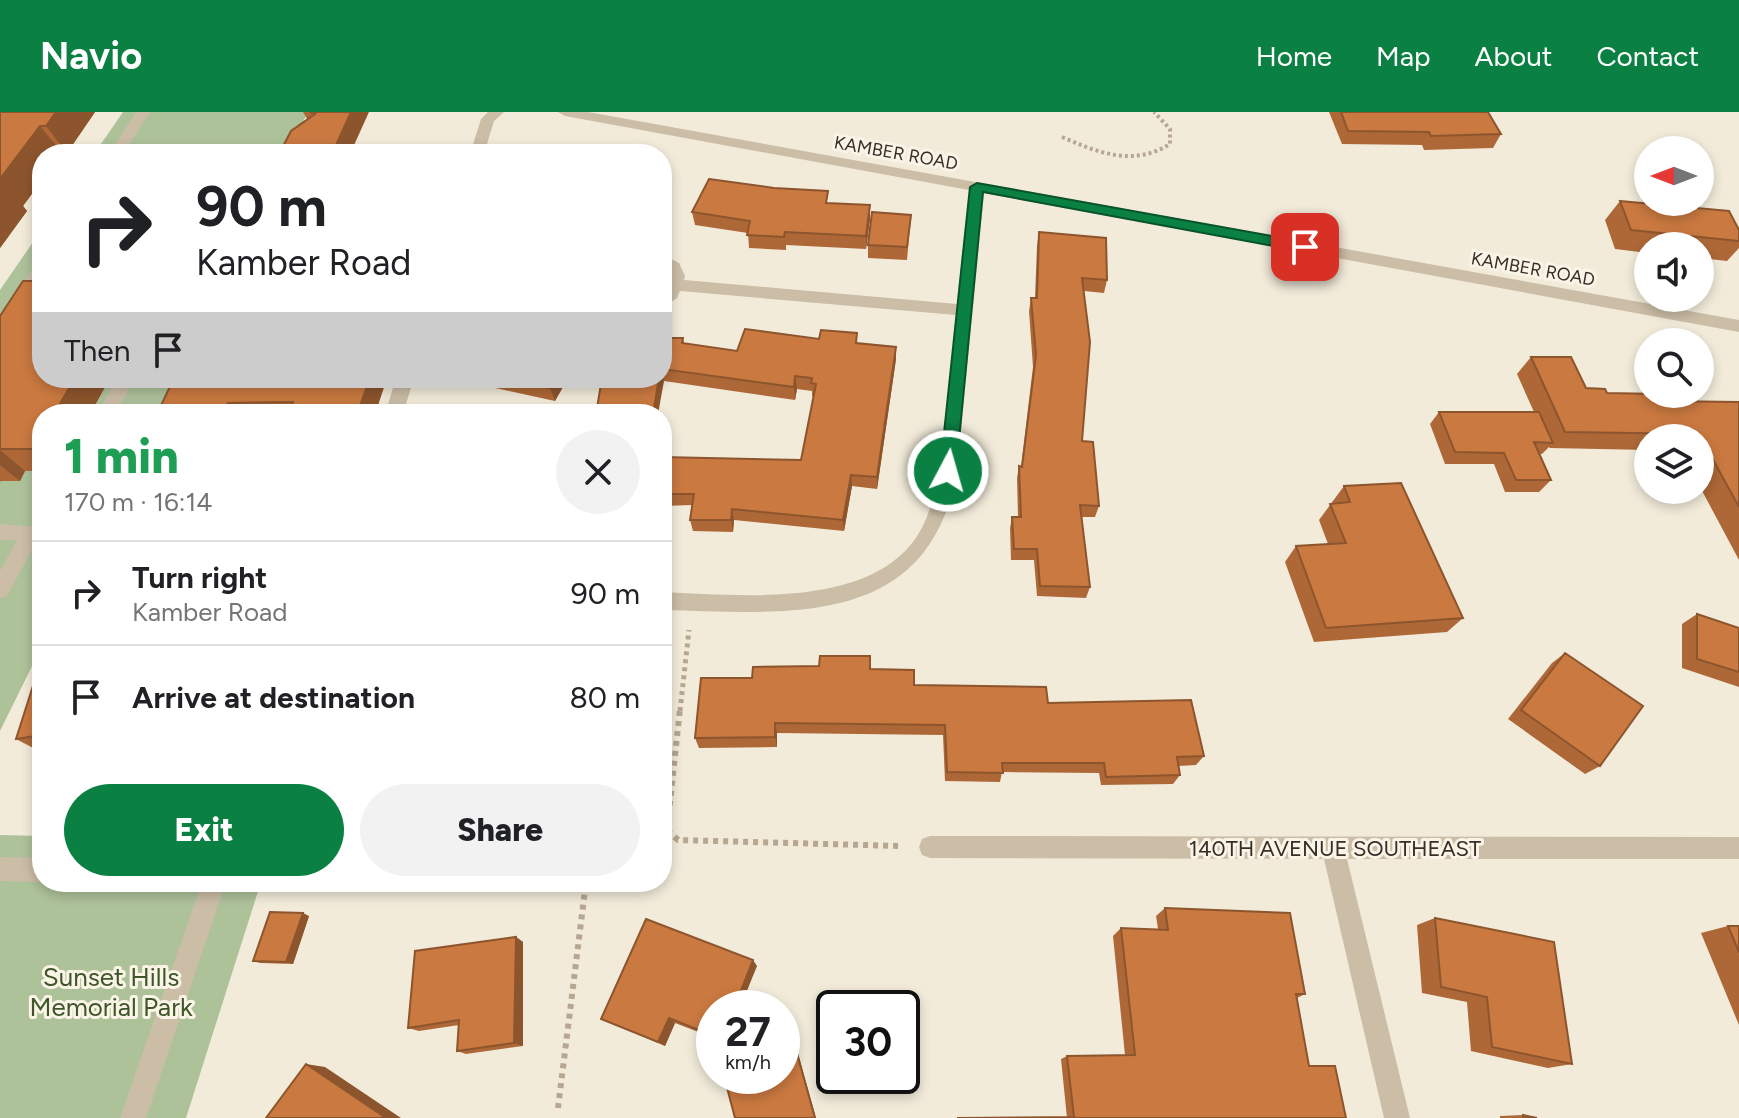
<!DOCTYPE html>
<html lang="en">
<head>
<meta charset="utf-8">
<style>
  :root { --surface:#fff; --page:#f2f2f2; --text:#202124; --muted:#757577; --line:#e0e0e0; --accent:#0b8043 }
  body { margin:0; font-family:Figtree,sans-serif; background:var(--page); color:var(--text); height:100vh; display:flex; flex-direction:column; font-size:30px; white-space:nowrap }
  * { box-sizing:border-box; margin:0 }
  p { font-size:26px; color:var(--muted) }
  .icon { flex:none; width:44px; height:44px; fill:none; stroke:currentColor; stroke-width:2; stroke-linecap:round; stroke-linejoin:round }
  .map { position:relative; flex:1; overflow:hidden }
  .details { position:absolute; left:32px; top:292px; width:640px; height:488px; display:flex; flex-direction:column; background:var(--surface); border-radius:32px; box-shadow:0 4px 12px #0003 }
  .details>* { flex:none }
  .guide { position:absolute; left:32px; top:32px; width:640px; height:244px; border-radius:32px; box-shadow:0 4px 12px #0003; background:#fff; color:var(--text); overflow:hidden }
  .needle { width:52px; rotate:270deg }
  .buttons { position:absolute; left:1634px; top:24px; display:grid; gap:16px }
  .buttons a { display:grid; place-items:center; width:80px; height:80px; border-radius:50%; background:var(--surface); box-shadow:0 4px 12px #0003; font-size:40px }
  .speed { position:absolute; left:696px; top:878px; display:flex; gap:16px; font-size:40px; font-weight:700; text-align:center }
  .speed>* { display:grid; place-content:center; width:104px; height:104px; border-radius:50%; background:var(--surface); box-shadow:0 4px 12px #0003; line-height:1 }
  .speed small { font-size:20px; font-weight:400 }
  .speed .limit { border:4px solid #111; border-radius:12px; background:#fff; color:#111 }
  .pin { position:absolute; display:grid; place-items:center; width:68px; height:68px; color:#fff; margin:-34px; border-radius:16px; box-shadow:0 4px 12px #0006 }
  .me { position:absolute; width:88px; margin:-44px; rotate:6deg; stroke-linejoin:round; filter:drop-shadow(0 0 6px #0008) }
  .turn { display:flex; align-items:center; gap:28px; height:168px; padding:0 32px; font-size:36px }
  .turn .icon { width:104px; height:104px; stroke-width:2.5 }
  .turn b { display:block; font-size:56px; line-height:68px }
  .then { display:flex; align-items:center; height:76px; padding:0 32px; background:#0003; gap:16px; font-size:30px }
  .round { display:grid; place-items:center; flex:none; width:84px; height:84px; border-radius:42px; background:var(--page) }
  .headline { display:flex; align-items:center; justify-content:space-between; height:136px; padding:0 32px }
  h1 { font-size:48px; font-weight:800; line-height:60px; color:#1e9e55 }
  .action { display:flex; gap:16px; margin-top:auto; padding:16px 32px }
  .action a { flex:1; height:92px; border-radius:48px; background:var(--accent); color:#fff; font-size:32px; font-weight:800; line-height:92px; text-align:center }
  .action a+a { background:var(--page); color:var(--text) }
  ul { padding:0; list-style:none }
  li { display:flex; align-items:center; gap:24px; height:104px; padding:0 32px; border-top:2px solid var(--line) }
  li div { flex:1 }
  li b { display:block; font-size:30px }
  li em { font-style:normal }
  header { display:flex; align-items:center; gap:48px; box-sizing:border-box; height:112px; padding:0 40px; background:var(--accent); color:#fff }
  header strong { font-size:38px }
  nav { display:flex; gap:44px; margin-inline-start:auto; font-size:28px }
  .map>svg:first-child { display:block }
  .green { fill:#aec29a }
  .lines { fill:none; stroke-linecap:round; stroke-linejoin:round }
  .path-far2 { stroke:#b7a790; stroke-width:4; stroke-dasharray:3 3; stroke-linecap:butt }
  .path-far1 { stroke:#b7a790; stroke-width:5; stroke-dasharray:4 4; stroke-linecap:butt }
  .path { stroke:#b7a790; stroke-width:6; stroke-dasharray:5 5; stroke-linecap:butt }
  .minor { fill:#cbbda6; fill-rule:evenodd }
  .wall { fill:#ae6837 }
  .shaded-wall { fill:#8d552d }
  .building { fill:#ca7940; stroke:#8d552d; stroke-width:2 }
  .route { fill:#0b8043; stroke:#07532c; stroke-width:2 }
  .labels { text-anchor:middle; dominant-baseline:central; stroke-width:6; stroke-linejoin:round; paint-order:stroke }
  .far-street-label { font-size:18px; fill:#372e27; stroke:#faf4e7 }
  .street-label { font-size:22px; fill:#372e27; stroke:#faf4e7 }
  .near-park-label { font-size:26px; fill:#3e562a; stroke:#faf4e7 }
</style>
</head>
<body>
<header>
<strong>Navio</strong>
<nav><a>Home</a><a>Map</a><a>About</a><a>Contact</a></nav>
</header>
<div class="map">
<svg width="1739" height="1006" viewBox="0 0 1739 1006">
  <rect width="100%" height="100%" fill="#f2ebda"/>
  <path class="green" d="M123 0H308L287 42H94Z
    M42 117V266H175L157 302H42V534L0 619V178Z
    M0 723 42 724V770H261L186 1006H0Z"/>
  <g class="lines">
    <path class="path-far2" d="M1062 25C1099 41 1133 55 1170 32V17L1154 0"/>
    <path class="path-far1" d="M680 599 689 518"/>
    <path class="path" d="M667 718 678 728 901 734
      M662 720 667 718 680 597
      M558 996 586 770"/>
    <path class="minor" d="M136 0H150L123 42H109Z
      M488 0H504L494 9 484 42H470L481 7Z
      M558 0H588L1739 208V220L984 81 957 359C929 518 789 501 662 498V480C742 483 888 500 926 407 948 354 949 262 956 203L680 179 677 186 662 196V181L669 164 662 155V142L679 151 685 164 684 168 957 192 969 78 565 4Z
      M42 151V168L6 224 0 226V207L36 152Z
      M117 266H135L115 302H97Z
      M396 266H414L403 302H385Z
      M0 412 38 415 41 421 7 484 0 486V459L17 428H0Z
      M930 724 1739 725V747H1347L1410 1006H1384L1324 747 930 746 922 743 919 735 922 727Z
      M0 745 42 746V770L0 769Z
      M202 770H226L146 1006H120Z"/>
  </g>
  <path class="wall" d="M0 0H95L67 41 42 42V68L23 94 27 99 0 136Z
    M303 0H369L307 7Z
    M1329 0H1488L1501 22 1493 36 1424 38 1422 33 1342 32Z
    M1620 89 1739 118V136L1727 149 1700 146V134H1648V141L1615 137 1605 108Z
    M828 91 870 93V107L866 137 786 133V138L749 136 748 121 695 113 692 100Z
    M911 103 907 148 868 146V133Z
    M1039 120 1107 168 1104 181 1084 179 1082 329 1099 394 1095 405H1082L1090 475 1086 486 1037 484 1034 448H1011L1010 416 1012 405H1018L1017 366 1019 354 1021 355 1033 255 1029 199 1031 186H1035L1037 134Z
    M0 204 110 266 90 302H42V359H25L20 369H1L0 370Z
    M662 226H683L684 231 737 239 857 232 896 235V247L877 377 852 374 844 419 734 408 733 420 693 419 690 408 692 393 662 394V324H664L668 336 667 346 801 348 814 284H812V279L797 277 795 288 664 269 662 266Z
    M1531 245 1586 276 1607 281 1661 289 1739 290V448L1700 375V326H1648V338L1550 336 1549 335 1542 342H1540L1551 368 1539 380H1505L1494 352H1445L1430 312 1439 300H1534L1517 262Z
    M174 266H387L375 302H157Z
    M479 266H568L555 289 482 273Z
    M1344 374 1463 506 1447 520 1314 530 1285 450 1296 434 1328 432 1319 408Z
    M1697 502 1739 516V575L1682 556V512Z
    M1565 541 1600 654 1585 662 1508 607 1552 551Z
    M42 547V638L39 639 16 627Z
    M870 557 914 573 1048 591 1204 644 1196 653 1178 654 1180 663 1173 672 1101 673 1099 661 1002 660 1000 670 945 669 943 623 777 621V635L699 636 695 626 752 566Z
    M1165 796 1305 882 1297 886 1309 954 1346 1006H1067L1061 947 1067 944 1125 943 1113 824 1121 816 1158 817 1156 804Z
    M309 804 293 852 260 851 253 849Z
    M1435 806 1572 952 1548 956 1471 939 1467 890 1422 881 1417 813Z
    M1728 814H1739V913L1701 821Z
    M516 825 523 830V934L466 942 457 939 459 913 419 919 408 916Z
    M757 854 714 896V926L675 911 665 934 601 907Z
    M1523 1003 1537 1006H1500V1004Z"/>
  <path class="shaded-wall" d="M56 0H95L67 41 46 14Z
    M351 0H369L350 42H332Z
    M40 14 62 41 61 42H42V68L23 94 27 99 0 136V67Z
    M870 93V107L866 137V124Z
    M896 235V247L877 377V365Z
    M662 260 664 269 658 302H653L659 266H662Z
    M795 264 797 277 795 288 794 275Z
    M75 266H110L90 302H54Z
    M370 266H387L375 302H357Z
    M556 266H568L555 289 550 276Z
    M228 291 237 302H223Z
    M42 323V345L33 337Z
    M664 324 668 336 665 357 662 346Z
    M0 338 25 359 20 369 0 353Z
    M851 363 852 374 844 419 843 408Z
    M732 397 734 408 733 420 731 408Z
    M775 611 777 621V635L775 625Z
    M303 801 309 804 293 852 286 850Z
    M516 825 523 830V934L514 931Z
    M753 848 757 854 740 896H734Z
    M669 906 675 911 665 934 658 930Z
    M788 909 790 913 816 1006H815Z
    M306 952 325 955 401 1006H386Z"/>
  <path class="building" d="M0 0H56L46 14H40L0 67Z
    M310 0H351L332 42H279L291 19 315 2Z
    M1341 0H1488L1501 22 1431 24 1429 20 1348 19Z
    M709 67 774 76 828 79 826 91 870 93 866 124 785 120 784 125 747 123 750 109 692 100Z
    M1620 89 1729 99 1739 118V129L1631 118Z
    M872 100 911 103 907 135 868 133Z
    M1039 120 1106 126 1107 168 1082 166 1090 230 1082 329 1093 330 1099 394 1080 393 1090 475 1040 474 1037 437H1014L1012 405H1021L1019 354 1022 355 1036 243 1031 186H1037Z
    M23 169H42V266H75L54 302H42V323L33 337H0V204Z
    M745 217 819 227 821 218 857 221 856 231 896 235 877 365 851 363 843 408 732 397 731 408H690L694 382H662V345L801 348 816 272 811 271 812 266 795 264 794 275 662 257V226H683L682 231 737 239Z
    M1531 245H1571L1586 276 1605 277 1607 281 1658 282 1661 289 1739 290V395L1699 322 1565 320Z
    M174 266H370L357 302H288L293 290 228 291 223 302H157Z
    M503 266H556L550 276Z
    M602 266H659L653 302H596Z
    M1439 300H1539L1553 331 1534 330 1551 368H1516L1504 341 1455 340Z
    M662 324H664L662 344Z
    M1401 371 1463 506 1326 516 1296 434 1346 431 1330 392 1350 390 1344 374Z
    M1697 502 1739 516V560L1697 547Z
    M1565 541 1643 594 1600 654 1521 598Z
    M820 544H870V557L914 558V573L1046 575 1048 591 1191 588 1204 644 1177 645 1180 663 1106 665 1104 651H1002L1003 661 947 660 945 613 775 611V625L695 626 701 566H752L753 555 819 554Z
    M42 547V623L16 627 41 549Z
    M1165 796 1290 801 1305 882H1296L1309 954H1335L1346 1006H957L1074 1005 1067 944 1135 943 1121 816 1168 818Z
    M270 800 303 801 286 850 253 849Z
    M1435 806 1554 830 1572 952 1492 935 1487 885 1441 875Z
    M646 807 753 848 734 896H714V924L669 906 658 930 601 907Z
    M1728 814H1739V840Z
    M516 825 514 931 457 939 459 908 408 916 415 839Z
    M788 909 815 1006H735L724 964H782V911Z
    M306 952 386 1006H266Z
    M1523 1003 1537 1006H1523Z"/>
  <path class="route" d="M977 71 1305 130 1312 135 1305 140 983 80 956 359 948 365 940 359 970 75Z"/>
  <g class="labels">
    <g class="far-street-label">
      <text transform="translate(896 41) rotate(10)">KAMBER ROAD</text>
      <text transform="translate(1533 157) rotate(10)">KAMBER ROAD</text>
    </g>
    <g class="street-label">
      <text x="1335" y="736">140TH AVENUE SOUTHEAST</text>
    </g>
    <g class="near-park-label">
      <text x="111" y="865">Sunset Hills<tspan x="111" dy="30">Memorial Park</tspan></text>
    </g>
  </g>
</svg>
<div class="buttons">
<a><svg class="needle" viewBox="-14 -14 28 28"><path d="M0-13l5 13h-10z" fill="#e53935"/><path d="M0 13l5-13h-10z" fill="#757577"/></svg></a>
<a><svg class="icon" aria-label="sound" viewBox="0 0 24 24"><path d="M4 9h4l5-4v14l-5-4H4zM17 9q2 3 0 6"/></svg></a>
<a><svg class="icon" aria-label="search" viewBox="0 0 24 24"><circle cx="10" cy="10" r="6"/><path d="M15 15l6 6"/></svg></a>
<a><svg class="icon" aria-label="layers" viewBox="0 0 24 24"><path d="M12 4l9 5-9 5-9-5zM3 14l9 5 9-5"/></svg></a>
</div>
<div class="speed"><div>27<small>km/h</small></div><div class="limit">30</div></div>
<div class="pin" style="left:1305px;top:135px;background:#d93025"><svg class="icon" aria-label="arrive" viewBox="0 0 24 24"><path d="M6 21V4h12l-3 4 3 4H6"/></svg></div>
<svg class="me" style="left:948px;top:359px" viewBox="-20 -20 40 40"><circle r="17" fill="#0b8043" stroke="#fff" stroke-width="3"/><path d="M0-11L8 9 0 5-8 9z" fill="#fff"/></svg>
<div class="guide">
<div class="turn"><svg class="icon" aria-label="right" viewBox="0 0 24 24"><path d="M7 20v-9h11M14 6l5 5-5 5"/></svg><div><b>90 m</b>Kamber Road</div></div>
<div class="then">Then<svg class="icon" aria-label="arrive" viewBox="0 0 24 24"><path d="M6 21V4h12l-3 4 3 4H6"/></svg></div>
</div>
<section class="details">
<div class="headline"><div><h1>1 min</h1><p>170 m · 16:14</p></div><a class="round"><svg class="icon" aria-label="close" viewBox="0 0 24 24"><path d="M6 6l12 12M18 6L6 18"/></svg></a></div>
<ul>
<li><svg class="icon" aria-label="right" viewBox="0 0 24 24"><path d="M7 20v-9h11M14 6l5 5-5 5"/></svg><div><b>Turn right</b><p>Kamber Road</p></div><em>90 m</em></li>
<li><svg class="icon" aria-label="arrive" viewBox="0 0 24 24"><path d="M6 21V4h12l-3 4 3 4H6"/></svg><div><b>Arrive at destination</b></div><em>80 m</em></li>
</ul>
<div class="action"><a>Exit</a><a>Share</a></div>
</section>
</div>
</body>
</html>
